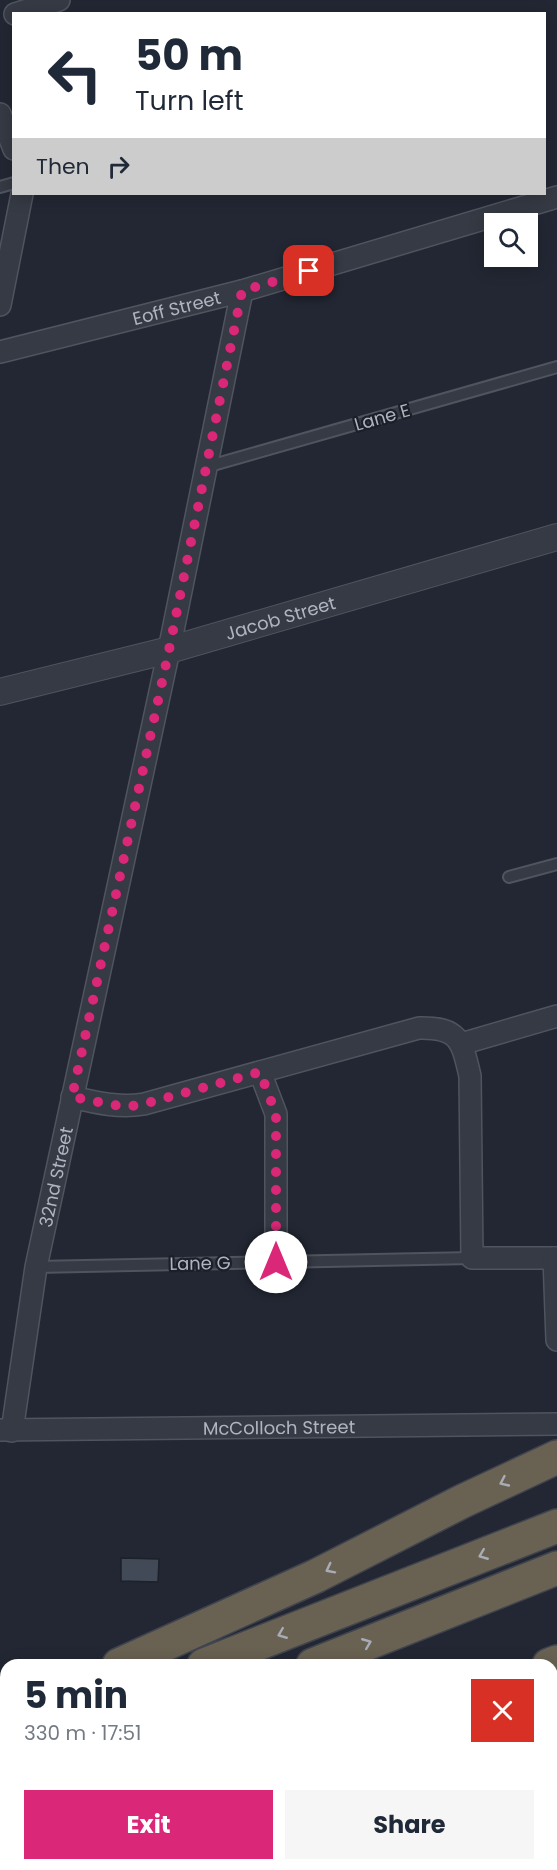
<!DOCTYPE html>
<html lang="en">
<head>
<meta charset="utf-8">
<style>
  :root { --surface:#fff; --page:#f6f6f7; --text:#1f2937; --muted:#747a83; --accent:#db2777 }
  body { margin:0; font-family:Poppins,sans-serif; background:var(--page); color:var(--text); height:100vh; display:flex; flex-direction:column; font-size:22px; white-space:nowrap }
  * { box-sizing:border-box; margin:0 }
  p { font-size:20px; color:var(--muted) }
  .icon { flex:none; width:33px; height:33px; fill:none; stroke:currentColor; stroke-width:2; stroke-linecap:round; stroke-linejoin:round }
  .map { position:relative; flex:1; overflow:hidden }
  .details { position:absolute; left:0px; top:1659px; width:558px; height:212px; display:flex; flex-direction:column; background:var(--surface); border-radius:18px 18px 0 0; box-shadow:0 3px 15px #0003 }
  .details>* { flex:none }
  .guide { position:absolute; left:12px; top:12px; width:534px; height:183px; border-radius:0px; box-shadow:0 3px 15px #0003; background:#fff; color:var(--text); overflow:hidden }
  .fabs { position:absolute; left:484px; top:213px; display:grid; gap:12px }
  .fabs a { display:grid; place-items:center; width:54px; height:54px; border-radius:0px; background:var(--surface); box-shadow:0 3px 15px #0003; font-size:30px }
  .pin { position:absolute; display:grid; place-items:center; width:51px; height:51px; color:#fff; margin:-26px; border-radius:12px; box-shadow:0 3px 9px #0006 }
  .me { position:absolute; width:66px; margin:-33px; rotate:0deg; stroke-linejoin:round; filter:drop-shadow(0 0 4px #0008) }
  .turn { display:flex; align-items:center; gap:21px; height:126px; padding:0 24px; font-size:27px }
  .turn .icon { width:78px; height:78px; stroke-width:2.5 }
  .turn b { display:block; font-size:42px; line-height:51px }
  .then { display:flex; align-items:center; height:57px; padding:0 24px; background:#0003; gap:12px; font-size:22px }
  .round { display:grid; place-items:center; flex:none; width:63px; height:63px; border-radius:0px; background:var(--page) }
  .headline { display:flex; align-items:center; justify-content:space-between; height:102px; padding:0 24px }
  h1 { font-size:36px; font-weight:700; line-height:45px }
  .cta { display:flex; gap:12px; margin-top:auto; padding:12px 24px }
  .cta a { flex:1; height:69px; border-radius:0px; background:var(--accent); color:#fff; font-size:24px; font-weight:700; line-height:69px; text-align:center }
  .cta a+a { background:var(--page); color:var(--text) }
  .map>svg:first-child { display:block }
  .green { fill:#263537 }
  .building { fill:#434a57; stroke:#1c212a; stroke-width:1.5 }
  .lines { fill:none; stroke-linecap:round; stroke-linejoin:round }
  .service-casing { stroke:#4f545f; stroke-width:14 }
  .minor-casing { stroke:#4f545f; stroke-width:24 }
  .tertiary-casing { stroke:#4f545f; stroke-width:28 }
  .motorway-casing { stroke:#3f444e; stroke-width:36 }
  .service { stroke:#353a44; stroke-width:10 }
  .minor { stroke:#353a44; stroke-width:21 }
  .tertiary { stroke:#353a44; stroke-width:26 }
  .motorway { stroke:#696253; stroke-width:33 }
  .oneway { stroke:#a8acb6 }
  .route { stroke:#db2777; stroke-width:10; stroke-dasharray:0 18 }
  .labels { text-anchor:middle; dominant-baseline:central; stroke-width:4.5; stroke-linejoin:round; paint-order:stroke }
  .street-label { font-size:18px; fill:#afb4c1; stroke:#1a1f28 }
</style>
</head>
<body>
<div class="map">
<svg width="557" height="1870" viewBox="0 0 557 1870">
  <rect width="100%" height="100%" fill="#222733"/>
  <path class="green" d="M557 1722V1870H88L104 1864H552V1724Z"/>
  <path class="building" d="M121 1558 159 1559 158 1582 121 1581Z"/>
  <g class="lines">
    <defs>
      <path id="service" d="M0 187 14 183
        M206 467 557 367
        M509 877 557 864
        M36 1267 472 1258"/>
      <g id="minor">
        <path d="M15 14 59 0"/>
        <path d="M0 114 14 149"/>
        <path d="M0 305 22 194"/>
        <path id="s1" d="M0 352 242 291 557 197"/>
        <path d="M461 1044 557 1016"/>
        <path d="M260 1072 276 1114V1262"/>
        <path d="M72 1097C97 1103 119 1108 144 1104L419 1028C459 1027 462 1041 470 1076L472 1258H557"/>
        <path d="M554 1258 557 1340"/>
        <path id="s2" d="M0 1430 557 1424"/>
        <path id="s3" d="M12 1431 36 1267 169 650 242 291"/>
      </g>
      <g id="tertiary">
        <path id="s4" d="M0 692 169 650 557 537"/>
      </g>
      <path id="motorway" d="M119 1665 316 1576 463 1501 557 1457
        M204 1665 557 1526
        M313 1665 557 1568
        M549 1665 557 1662
        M0 1720 6 1717
        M0 1746 6 1743
        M0 1789 6 1787
        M0 1835 6 1833"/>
    </defs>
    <use href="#service" class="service-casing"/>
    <use href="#minor" class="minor-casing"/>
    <use href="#tertiary" class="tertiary-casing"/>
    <use href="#motorway" class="motorway-casing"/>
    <use href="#service" class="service"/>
    <use href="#minor" class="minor"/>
    <use href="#tertiary" class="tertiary"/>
    <use href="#motorway" class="motorway"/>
  </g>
  <defs><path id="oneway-chevron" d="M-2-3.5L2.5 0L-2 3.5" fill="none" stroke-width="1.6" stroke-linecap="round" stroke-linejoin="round" transform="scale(1.5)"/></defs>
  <g class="oneway">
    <use href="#oneway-chevron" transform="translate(504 1482) rotate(155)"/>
    <use href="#oneway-chevron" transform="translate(483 1555) rotate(158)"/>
    <use href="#oneway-chevron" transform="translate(330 1569) rotate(153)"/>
    <use href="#oneway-chevron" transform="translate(282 1634) rotate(158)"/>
    <use href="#oneway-chevron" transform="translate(367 1643) rotate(-22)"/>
  </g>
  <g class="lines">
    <path class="route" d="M276 1262V1114L260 1072 144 1104 125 1107 72 1097 169 650 242 291 309 271"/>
  </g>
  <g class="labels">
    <g class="street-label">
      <text stroke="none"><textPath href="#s1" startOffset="182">Eoff Street</textPath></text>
      <text transform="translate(382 417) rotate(-16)">Lane E</text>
      <text stroke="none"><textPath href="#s4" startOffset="290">Jacob Street</textPath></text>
      <text stroke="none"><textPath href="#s3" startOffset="258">32nd Street</textPath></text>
      <text transform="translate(200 1263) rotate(-1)">Lane G</text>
      <text stroke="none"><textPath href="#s2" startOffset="279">McColloch Street</textPath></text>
    </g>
  </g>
</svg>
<div class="fabs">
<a><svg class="icon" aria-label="search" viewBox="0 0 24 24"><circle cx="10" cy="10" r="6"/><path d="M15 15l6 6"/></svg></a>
</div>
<div class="pin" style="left:309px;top:271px;background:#d93025"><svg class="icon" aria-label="arrive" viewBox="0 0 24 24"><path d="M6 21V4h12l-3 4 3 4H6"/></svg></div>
<svg class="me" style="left:276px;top:1262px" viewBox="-20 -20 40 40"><circle r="19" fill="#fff"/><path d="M0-13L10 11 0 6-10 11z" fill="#db2777"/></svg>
<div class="guide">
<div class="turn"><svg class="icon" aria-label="left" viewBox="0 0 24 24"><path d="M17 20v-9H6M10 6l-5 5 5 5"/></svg><div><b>50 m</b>Turn left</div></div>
<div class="then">Then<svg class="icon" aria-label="right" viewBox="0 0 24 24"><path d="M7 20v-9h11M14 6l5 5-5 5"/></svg></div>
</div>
<section class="details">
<div class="headline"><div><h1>5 min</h1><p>330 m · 17:51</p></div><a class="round" style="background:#d93025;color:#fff"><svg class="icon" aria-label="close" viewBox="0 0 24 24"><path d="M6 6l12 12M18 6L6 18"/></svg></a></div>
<div class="cta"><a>Exit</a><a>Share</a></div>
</section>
</div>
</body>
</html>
